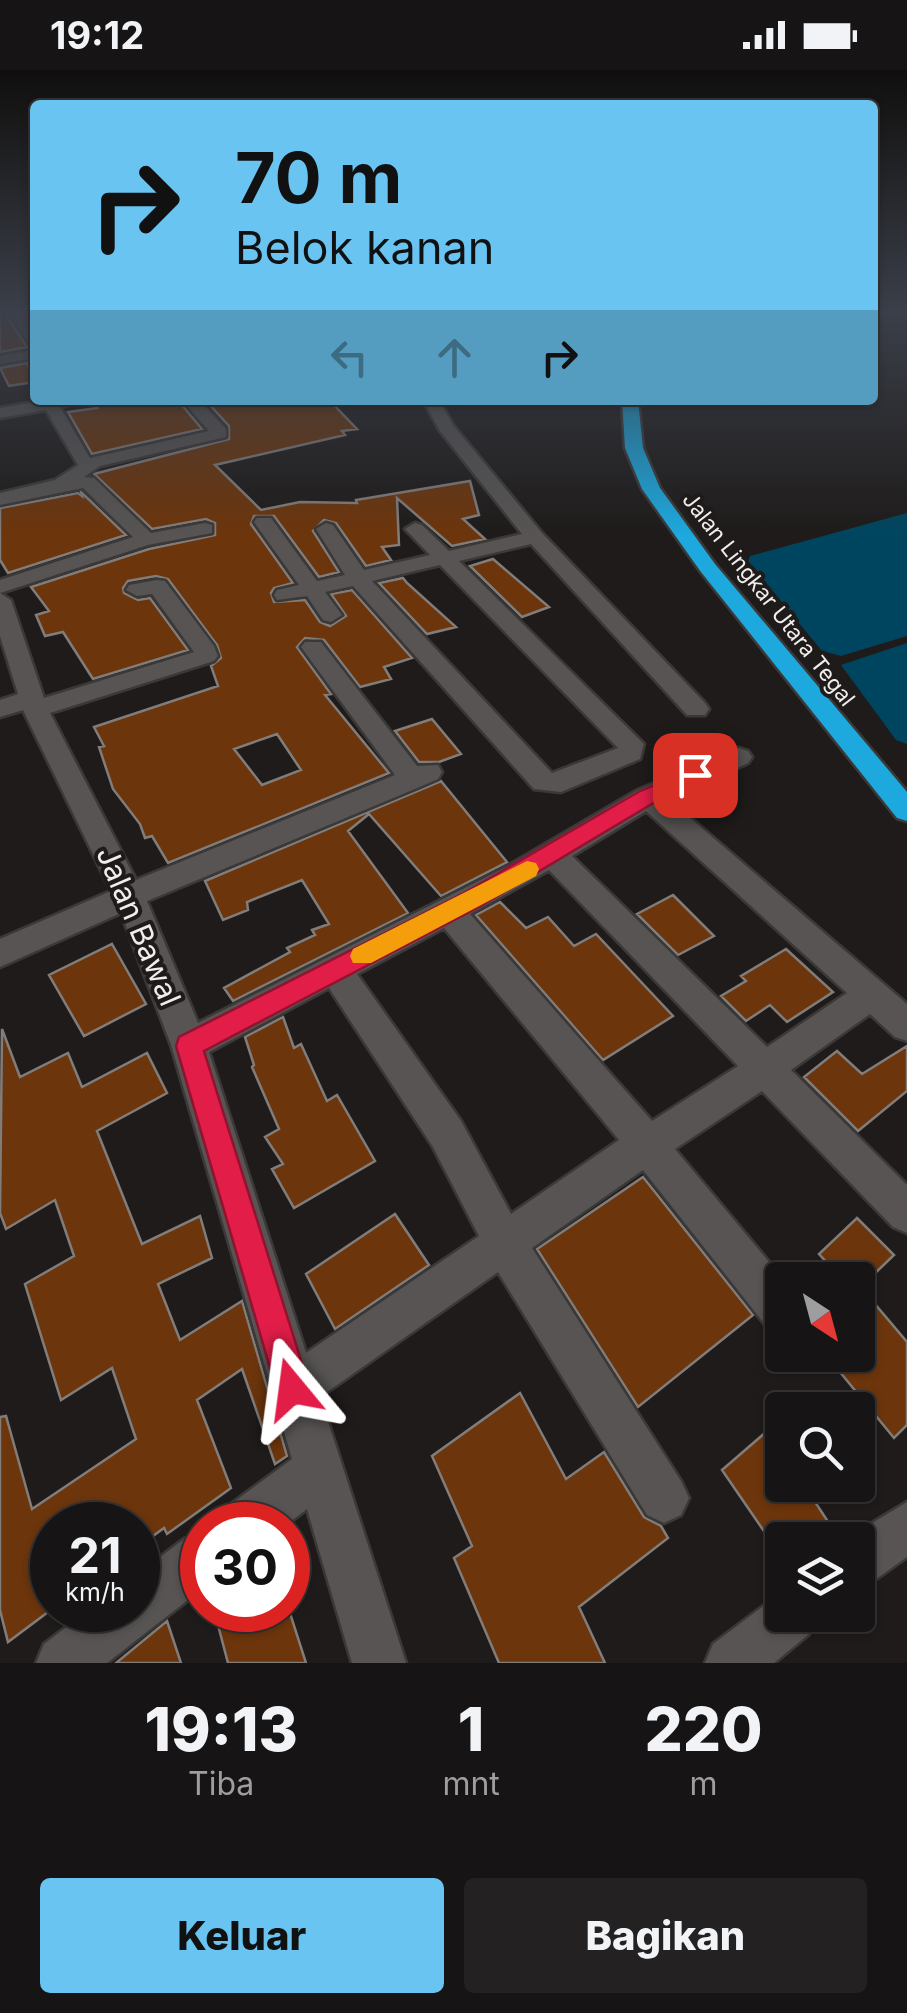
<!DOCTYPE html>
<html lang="id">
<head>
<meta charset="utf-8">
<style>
  :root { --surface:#161414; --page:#232122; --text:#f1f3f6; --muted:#9e9ea0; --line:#353334; --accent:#69c4f1 }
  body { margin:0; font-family:Inter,sans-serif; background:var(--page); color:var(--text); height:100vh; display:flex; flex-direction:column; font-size:38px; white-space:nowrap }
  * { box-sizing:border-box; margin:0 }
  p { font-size:32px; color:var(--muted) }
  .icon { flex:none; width:55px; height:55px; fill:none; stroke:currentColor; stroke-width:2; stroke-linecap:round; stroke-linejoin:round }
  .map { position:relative; height:1593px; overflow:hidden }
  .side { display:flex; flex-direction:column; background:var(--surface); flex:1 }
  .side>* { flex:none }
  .guide { position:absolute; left:30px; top:30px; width:848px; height:305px; border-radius:10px; box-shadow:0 2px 8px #0004,0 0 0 2px var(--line); background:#69c4f1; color:#111; overflow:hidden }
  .needle { width:65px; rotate:144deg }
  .fabs { position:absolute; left:765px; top:1192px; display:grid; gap:20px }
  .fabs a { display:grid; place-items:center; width:110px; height:110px; border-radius:10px; background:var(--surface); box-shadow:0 2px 8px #0004,0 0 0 2px var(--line); font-size:50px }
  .speed { position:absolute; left:30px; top:1432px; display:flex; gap:20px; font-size:50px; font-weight:700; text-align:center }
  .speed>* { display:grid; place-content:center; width:130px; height:130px; border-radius:50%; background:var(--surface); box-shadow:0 2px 8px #0004,0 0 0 2px var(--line); line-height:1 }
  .speed small { font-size:25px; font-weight:400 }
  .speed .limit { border:15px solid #d22; background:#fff; color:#111 }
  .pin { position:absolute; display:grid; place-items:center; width:85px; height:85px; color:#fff; margin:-42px; border-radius:20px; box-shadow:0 5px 15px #0006 }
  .me { position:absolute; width:110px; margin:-55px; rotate:344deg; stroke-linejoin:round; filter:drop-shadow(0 0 8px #0008) }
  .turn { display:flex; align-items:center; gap:35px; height:210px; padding:0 40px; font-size:45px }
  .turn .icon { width:130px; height:130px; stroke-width:2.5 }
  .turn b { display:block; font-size:70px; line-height:85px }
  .lanes { display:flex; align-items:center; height:95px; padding:0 40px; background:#0003; justify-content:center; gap:50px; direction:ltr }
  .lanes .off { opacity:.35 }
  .eta { display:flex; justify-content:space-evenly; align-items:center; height:170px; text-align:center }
  .eta b { font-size:60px; font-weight:800; line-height:70px }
  .button { display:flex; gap:20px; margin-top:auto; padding:20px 40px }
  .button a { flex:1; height:115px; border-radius:10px; background:var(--accent); color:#111; font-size:40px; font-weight:800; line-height:115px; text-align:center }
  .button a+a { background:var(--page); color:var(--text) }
  .status { display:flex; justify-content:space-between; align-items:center; height:70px; padding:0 50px; background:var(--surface); direction:ltr }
  .status svg { height:28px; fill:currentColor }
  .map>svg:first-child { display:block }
  .water { fill:#00455f }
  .building { fill:#6c350c; stroke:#807d7b; stroke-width:2.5; fill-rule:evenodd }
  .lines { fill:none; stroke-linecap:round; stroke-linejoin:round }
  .minor-casing { stroke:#3b3938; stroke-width:5 }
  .highway-casing { stroke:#3b3938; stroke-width:5 }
  .minor { fill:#575453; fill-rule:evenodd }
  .highway { fill:#1da8de; fill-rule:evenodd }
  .route { fill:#e11d48; stroke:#92132f; stroke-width:2.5 }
  .slow { fill:#f59e0b }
  .labels { text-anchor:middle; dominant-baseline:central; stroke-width:8; stroke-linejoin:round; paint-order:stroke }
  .far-street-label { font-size:22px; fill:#f0eeed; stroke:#1e1b1a }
  .near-street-label { font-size:30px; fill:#f0eeed; stroke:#1e1b1a }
</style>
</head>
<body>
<div class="status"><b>19:12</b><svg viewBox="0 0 49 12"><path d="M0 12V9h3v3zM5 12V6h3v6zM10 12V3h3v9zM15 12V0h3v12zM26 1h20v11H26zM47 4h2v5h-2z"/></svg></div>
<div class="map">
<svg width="907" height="1593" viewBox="0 0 907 1593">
  <rect width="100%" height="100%" fill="#1e1b1a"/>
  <path class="water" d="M907 443V566L841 586 822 581 748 491 750 486Z
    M907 573V674L896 670 841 595Z"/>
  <path class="building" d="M0 242H4L27 277 0 282Z
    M27 293 35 312 9 316 0 298Z
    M92 330H170L175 336 182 335 202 359 92 384 68 342 97 338Z
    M329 330 357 359 342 361 345 365 215 395 261 440 300 432 357 433 356 430 470 411 479 445 463 449 485 469 452 476 397 428 399 475 382 477 391 490 366 496 336 453 324 450 313 461 339 502 319 507 274 446H254L251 454 293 513 274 518 271 523 274 532 305 530 320 552 330 556 346 546 331 524 352 520 412 588 384 597 391 609 360 617 324 570 305 568 297 577 331 624 325 625 389 703 168 793 152 766 145 768 140 754 113 719 99 677 104 676 94 657 218 616 211 596 221 588 217 575 168 509 156 506 128 511 123 518 124 523 138 530 150 528 188 580 93 609 63 562 45 566 36 545 49 541 31 517 149 479 215 465V453L206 449 152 459 94 404 229 369V356L206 331ZM277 664 301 700 262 715 234 679Z
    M81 422 126 465 8 503 0 490V438L78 423 82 426Z
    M493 489 549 537 522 547 470 496Z
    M403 508 407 513 456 557 427 564 379 513Z
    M432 649 461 684 439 692H419L395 661Z
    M441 711 507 792 441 826 369 744 348 761 408 843 233 931 224 918 290 882 287 878 315 865 312 860 329 854 302 810 247 832 248 840 223 850 205 811Z
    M673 825 714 866 678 885 637 844Z
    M500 832 526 858 548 847 574 876 596 864 673 946 603 990 476 845Z
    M112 874 146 934 84 966 49 905Z
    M786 879 833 922 787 952 770 935 746 951 721 926 746 911 741 906Z
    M283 947 294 978 301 974 327 1031 337 1025 375 1091 294 1138 272 1099 283 1094 265 1067 279 1059 252 997 254 995 245 967Z
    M2 959 20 1007 68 983 82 1017 147 983 167 1023 97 1061 142 1174 200 1146 212 1188 158 1214 180 1270 242 1231 287 1386 275 1394 242 1299 197 1330 231 1418 167 1464 164 1458 138 1477V1455H52V1539L8 1572 0 1540V1347L6 1346 32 1439 136 1369 112 1298 61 1330 25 1214 74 1186 55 1130 6 1159 0 1143Z
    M907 976V1021L858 1061 804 1007 837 981 862 1004Z
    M643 1107 753 1245 638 1337 537 1179Z
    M395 1144 429 1195 335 1259 306 1204Z
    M857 1148 894 1185 868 1210H843L819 1184Z
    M858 1214 907 1272V1355L894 1368 826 1285H858Z
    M520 1323 566 1409 604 1382 644 1447 661 1456 668 1468 579 1537 605 1593H499L454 1488 472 1476 432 1386Z
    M766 1362 782 1385V1415H804L840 1470H770L722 1400Z
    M214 1540H289L306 1593H228Z
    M167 1551 181 1593H116Z"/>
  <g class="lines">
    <defs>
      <path id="minor" d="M8 242H21L35 265V288L0 294V286L34 280Z
        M46 330H74L73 334 60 337 90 388 209 361 182 330H199L226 359V367L100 396 84 407 94 408 151 463 205 453 212 455V463L148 475 0 523V510L133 467 83 418 0 435V423L55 410 78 395 46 340 0 348V338Z
        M423 330H439L453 355 542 463 705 633 709 639 705 645H687L531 474 459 491 644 674 640 689 561 722 534 719 353 516 325 522 342 545 331 552 323 550 307 526 277 530 274 525 277 520 299 515 254 452 257 448H271L317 511 345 505 316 459 326 453 333 455 364 500 430 485 405 459 415 453 422 455 449 481 522 464 440 361ZM440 495 618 678 552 703 372 511Z
        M157 510 165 511 214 576 218 586 214 591 50 643 136 810 395 705 301 577 305 572H321L417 696 438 695 442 702 438 709 422 716 147 831 198 953 508 796 638 720 739 678 748 681 752 687 748 693 668 729 907 934V971L895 967 870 944 791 1000 907 1115V1163L893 1157 762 1021 675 1079 784 1210 782 1264 767 1257 643 1100 532 1178 681 1411 689 1428 681 1445 664 1453 647 1445 498 1202 320 1327 406 1593H352L307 1439 286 1455H220L227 1437 292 1389 171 975 121 843 0 897V869L111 821 23 640 0 647V630L18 624 0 566V523L11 530 44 628 194 582 152 524 137 526 126 520 129 515ZM646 741 847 923 767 977 572 786ZM549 800 738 996 652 1051 470 844ZM444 858 619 1070 511 1144 461 1051 357 904ZM329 918 433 1077 479 1166 306 1283 209 982Z
        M907 1432V1487L876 1509 858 1516V1470H844Z
        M202 1461V1519L107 1593H36L44 1574 89 1540H138V1504L184 1469Z
        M782 1522V1545H816L809 1564 774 1593H705L713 1574Z"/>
      <path id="highway" d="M622 330H638L643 378 660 418 715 494 907 722V751L897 748 701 502 642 419 625 378Z"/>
    </defs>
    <use href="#minor" class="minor-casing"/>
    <use href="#highway" class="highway-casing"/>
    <use href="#minor" class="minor"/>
    <use href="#highway" class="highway"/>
  </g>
  <linearGradient id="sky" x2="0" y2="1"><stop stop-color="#100f0e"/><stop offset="0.52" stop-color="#3b3f49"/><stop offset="1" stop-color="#3b3f49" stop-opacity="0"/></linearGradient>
  <rect width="907" height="465" fill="url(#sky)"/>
  <path class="route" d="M695 698 705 705 702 710 655 732 481 836 204 981 310 1319 305 1332 292 1337 280 1332 176 976 179 967 464 823 640 721Z"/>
  <path class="slow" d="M527 791 536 793 539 799 536 806 371 893H353L350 886 353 879Z"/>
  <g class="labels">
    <g class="far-street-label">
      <text transform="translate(769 529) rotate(52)">Jalan Lingkar Utara Tegal</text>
    </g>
    <g class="near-street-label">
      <text transform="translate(139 856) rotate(67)">Jalan Bawal</text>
    </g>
  </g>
</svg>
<div class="fabs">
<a><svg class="needle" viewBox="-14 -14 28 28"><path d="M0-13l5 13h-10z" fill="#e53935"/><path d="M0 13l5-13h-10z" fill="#9e9ea0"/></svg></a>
<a><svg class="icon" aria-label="search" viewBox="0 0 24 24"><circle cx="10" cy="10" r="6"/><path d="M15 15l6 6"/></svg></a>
<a><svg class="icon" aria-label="layers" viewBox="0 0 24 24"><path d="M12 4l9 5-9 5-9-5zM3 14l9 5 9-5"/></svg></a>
</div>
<div class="speed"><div>21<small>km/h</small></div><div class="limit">30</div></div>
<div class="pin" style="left:695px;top:705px;background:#d93025"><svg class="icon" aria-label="arrive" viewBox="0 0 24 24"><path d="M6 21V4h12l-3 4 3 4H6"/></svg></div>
<svg class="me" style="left:292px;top:1319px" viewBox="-20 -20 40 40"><path d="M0-17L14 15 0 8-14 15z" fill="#e11d48" stroke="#fff" stroke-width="4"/></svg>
<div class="guide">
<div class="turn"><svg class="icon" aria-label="right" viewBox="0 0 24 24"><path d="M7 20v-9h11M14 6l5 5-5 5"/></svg><div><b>70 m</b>Belok kanan</div></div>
<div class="lanes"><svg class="icon off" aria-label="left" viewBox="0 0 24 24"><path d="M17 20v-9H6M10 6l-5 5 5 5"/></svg><svg class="icon off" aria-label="ahead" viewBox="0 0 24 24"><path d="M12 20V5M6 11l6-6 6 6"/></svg><svg class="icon" aria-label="right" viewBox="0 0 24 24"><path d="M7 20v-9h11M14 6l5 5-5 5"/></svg></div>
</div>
</div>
<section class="side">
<div class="eta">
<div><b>19:13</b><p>Tiba</p></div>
<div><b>1</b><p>mnt</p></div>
<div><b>220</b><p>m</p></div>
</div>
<div class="button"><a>Keluar</a><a>Bagikan</a></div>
</section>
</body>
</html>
